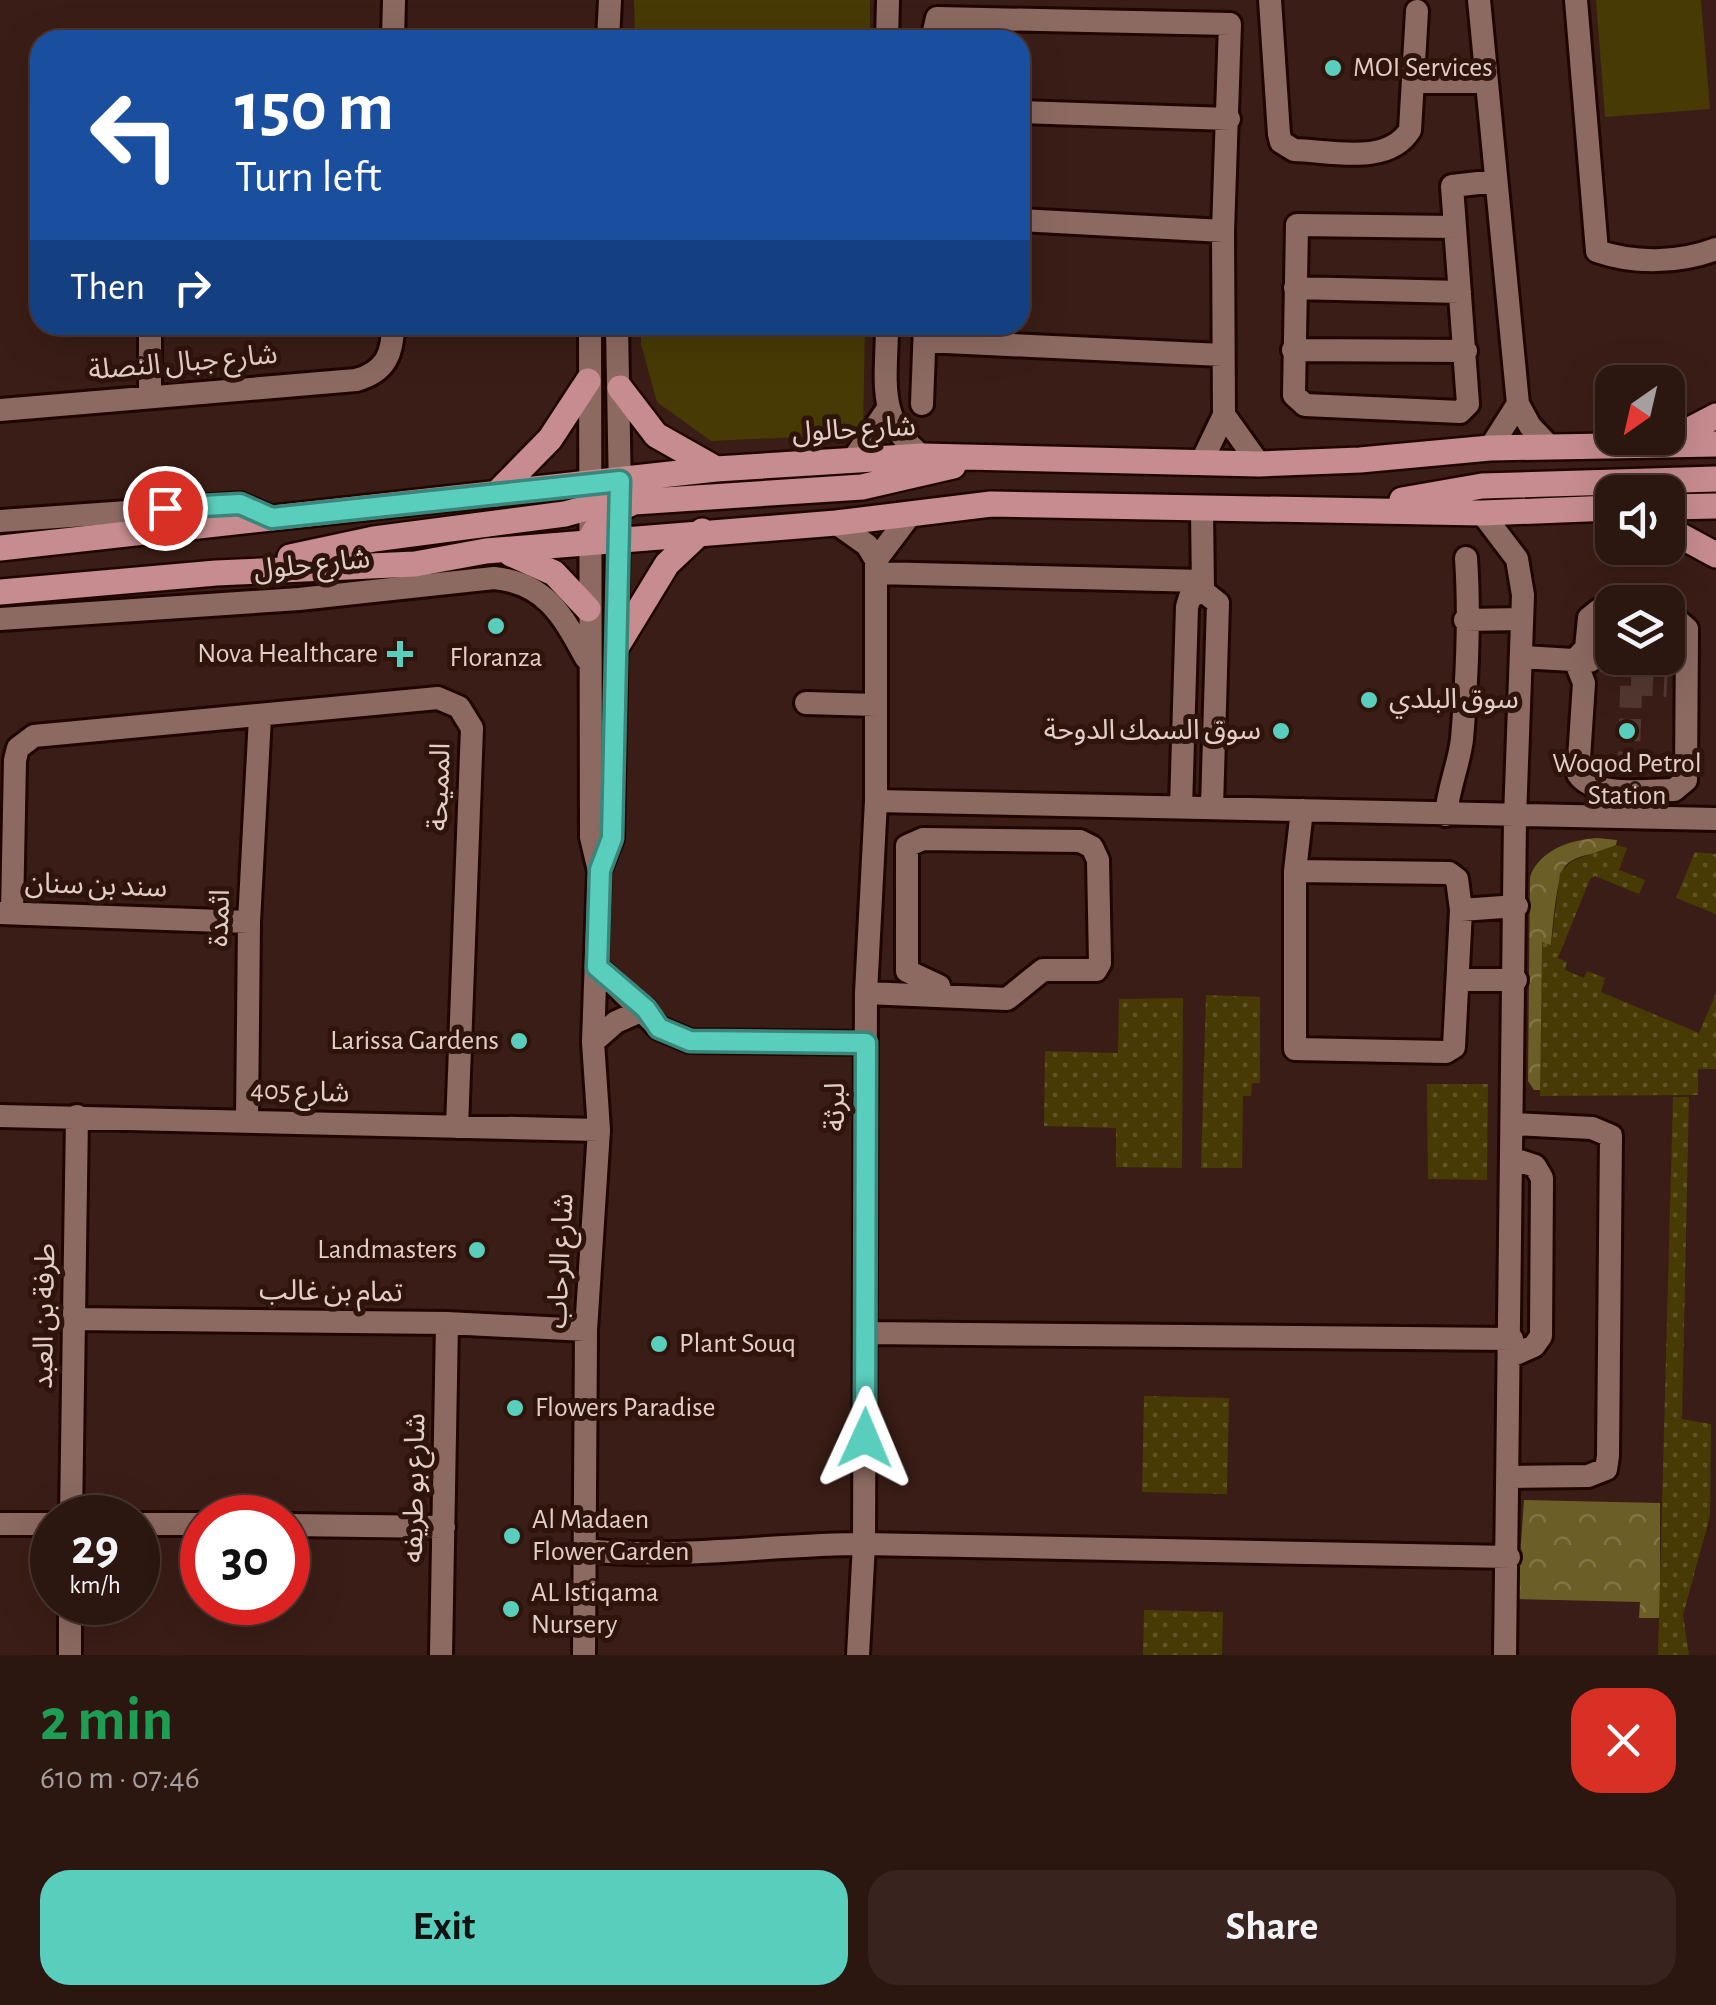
<!DOCTYPE html>
<html lang="en">
<head>
<meta charset="utf-8">
<style>
  :root { --surface:#2c1610; --page:#38231e; --text:#f1f3f6; --muted:#a69f9f; --line:#483530; --accent:#5acebd }
  body { margin:0; font-family:"Alegreya Sans","Noto Sans Arabic",sans-serif; background:var(--page); color:var(--text); height:100vh; display:flex; flex-direction:column; font-size:38px; white-space:nowrap }
  * { box-sizing:border-box; margin:0 }
  p { font-size:32px; color:var(--muted) }
  .icon { flex:none; width:55px; height:55px; fill:none; stroke:currentColor; stroke-width:2; stroke-linecap:round; stroke-linejoin:round }
  .map { position:relative; height:1655px; overflow:hidden }
  .drawer { display:flex; flex-direction:column; background:var(--surface); flex:1 }
  .drawer>* { flex:none }
  .guide { position:absolute; left:30px; top:30px; width:1000px; height:305px; border-radius:30px; box-shadow:0 10px 40px #0002,0 0 0 2px var(--line); background:#1a4fa0; color:#fff; overflow:hidden }
  .needle { width:65px; rotate:214deg }
  .buttons { position:absolute; left:1595px; top:365px; display:grid; gap:20px }
  .buttons a { display:grid; place-items:center; width:90px; height:90px; border-radius:20px; background:var(--surface); box-shadow:0 10px 40px #0002,0 0 0 2px var(--line); font-size:50px }
  .speed { position:absolute; left:30px; top:1495px; display:flex; gap:20px; font-size:50px; font-weight:700; text-align:center }
  .speed>* { display:grid; place-content:center; width:130px; height:130px; border-radius:50%; background:var(--surface); box-shadow:0 10px 40px #0002,0 0 0 2px var(--line); line-height:1 }
  .speed small { font-size:25px; font-weight:400 }
  .speed .limit { border:15px solid #d22; background:#fff; color:#111 }
  .pin { position:absolute; display:grid; place-items:center; width:85px; height:85px; color:#fff; margin:-42px; border:5px solid #fff; border-radius:50%; box-shadow:0 2px 10px #0007 }
  .me { position:absolute; width:110px; margin:-55px; rotate:1deg; stroke-linejoin:round; filter:drop-shadow(0 0 8px #0008) }
  .turn { display:flex; align-items:center; gap:35px; height:210px; padding:0 40px; font-size:45px }
  .turn .icon { width:130px; height:130px; stroke-width:2.5 }
  .turn b { display:block; font-size:70px; line-height:85px }
  .then { display:flex; align-items:center; height:95px; padding:0 40px; background:#0003; gap:20px; font-size:38px }
  .round { display:grid; place-items:center; flex:none; width:105px; height:105px; border-radius:30px; background:var(--page) }
  .head { display:flex; align-items:center; justify-content:space-between; height:170px; padding:0 40px }
  h1 { font-size:60px; font-weight:700; line-height:75px; color:#1e9e55 }
  .action { display:flex; gap:20px; margin-top:auto; padding:20px 40px }
  .action a { flex:1; height:115px; border-radius:30px; background:var(--accent); color:#111; font-size:40px; font-weight:700; line-height:115px; text-align:center }
  .action a+a { background:var(--page); color:var(--text) }
  .map>svg:first-child { display:block }
  .forest { fill:url(#forest-crowns) }
  .garden { fill:url(#garden-dots) }
  .pitch { fill:#473a05 }
  .lines { fill:none; stroke-linecap:round; stroke-linejoin:round }
  .minor-tunnel { stroke:#533831; stroke-width:22; stroke-dasharray:22 11; stroke-linecap:butt }
  .minor-casing { stroke:#1f0602; stroke-width:28 }
  .major-casing { stroke:#1f0602; stroke-width:30 }
  .minor { stroke:#8c6a61; stroke-width:22 }
  .major { stroke:#c78c90; stroke-width:25 }
  .route-casing { stroke:#3a867b; stroke-width:25 }
  .route { stroke:#5acebd; stroke-width:18 }
  .poi-dot { fill:#5acebd; stroke:#2f140c; stroke-width:4 }
  .labels { text-anchor:middle; dominant-baseline:central; stroke-width:10; stroke-linejoin:round; paint-order:stroke }
  .poi-label { font-size:28px; fill:#e2cec9; stroke:#2f140c; text-anchor:start }
  .street-label { font-size:28px; fill:#e2cec9; stroke:#2f140c }
</style>
</head>
<body>
<div class="map">
<svg width="1716" height="1655" viewBox="0 0 1716 1655">
  <defs>
    <pattern id="forest-crowns" width="20" height="18" patternUnits="userSpaceOnUse" patternTransform="scale(2.5)"><rect width="20" height="18" fill="#6c5e27"/><path d="M2 6a3 3 0 1 1 6 0M12 15a3 3 0 1 1 6 0" fill="none" stroke="#817445"/></pattern>
    <pattern id="garden-dots" width="8" height="8" patternUnits="userSpaceOnUse" patternTransform="scale(2.5)"><rect width="8" height="8" fill="#473a05"/><path d="M2 2h.1M6 6h.1" fill="none" stroke="#615528" stroke-width="1.8" stroke-linecap="round"/></pattern>
  </defs>
  <rect width="100%" height="100%" fill="#3a1d16"/>
  <path class="forest" d="M1597 838 1617 840 1616 845C1601 856 1579 852 1566 865 1548 883 1547 1056 1545 1090H1534L1528 1081 1530 877C1540 849 1571 840 1597 838Z
    M1524 1500 1660 1503V1618H1639L1640 1602 1517 1599Z"/>
  <path class="garden" d="M1616 845 1627 848 1619 870 1645 880 1639 894 1595 876 1590 879 1558 958 1567 962 1565 970 1584 978 1587 971 1605 978 1601 992 1699 1033 1716 993V1069H1698V1095L1540 1096 1542 942 1551 945 1560 873 1572 861Z
    M1695 852 1716 854V914L1676 898Z
    M1206 995 1260 997V1083H1252L1251 1096H1243L1242 1168H1201Z
    M1183 998 1182 1168 1116 1167V1128L1044 1126 1045 1051 1118 1053 1119 999Z
    M1427 1084H1488L1487 1180 1428 1179Z
    M1673 1097H1689L1682 1419 1711 1424 1710 1516 1683 1615 1689 1655H1658Z
    M1144 1396 1229 1398 1227 1494 1142 1492Z
    M1144 1610 1223 1612 1222 1655H1143Z"/>
  <path class="pitch" d="M634 0H870V40H635Z
    M1596 0H1701L1710 109 1605 117Z
    M641 325H865L863 434 711 441 657 402 641 344Z"/>
  <g class="lines">
    <path class="minor-tunnel" d="M1590 661 1632 662 1628 779
      M1631 684 1667 686"/>
    <defs>
      <path id="minor" d="M1270 0 1279 134 1281 142 1294 150C1331 151 1388 166 1410 130L1417 11
        M1479 0 1518 404 1530 426 1549 446
        M1576 0 1597 251C1634 264 1680 263 1716 249
        M393 40 394 0
        M608 40 610 0
        M887 40 888 0
        M932 40 937 18 1230 24 1223 231 1224 415 1201 463
        M1413 82H1487
        M1020 112 1229 119
        M1020 220 1223 231
        M1454 227 1297 225 1294 395 1305 405 1460 412 1468 404 1452 186 1496 181
        M1295 288 1460 292
        M150 325V395
        M617 325 620 495
        M887 325C887 378 875 420 922 456
        M925 341 1222 355
        M1293 350 1466 351
        M922 404 925 325
        M0 410 356 380C386 372 393 353 393 325
        M1224 415 1259 464
        M1490 448 1518 404
        M852 461 887 410
        M1202 510 1203 591
        M1482 513 1517 559 1523 595 1515 818 1505 1655
        M0 521 240 504 272 518
        M836 523 867 545 876 560
        M876 573 1203 581
        M1612 610H1599L1589 618 1586 648 1575 660 1584 683 1578 774C1594 798 1648 790 1674 790L1686 780 1687 629 1668 612
        M0 619 299 599 494 578C546 583 563 616 586 658
        M1465 620 1522 619
        M1522 657 1590 661
        M806 703 876 705
        M876 801 1716 819
        M1181 807 1187 607 1190 597 1203 591 1218 603 1212 807
        M1446 815C1448 788 1459 765 1462 739 1467 680 1470 616 1466 558
        M599 871 612 838 618 526
        M1295 871 1449 873 1457 879 1461 910 1454 1047 1446 1052 1295 1049Z
        M1295 871 1302 810
        M1461 910 1517 906
        M0 913 249 922
        M12 913 15 760 18 748 34 736 438 698 459 707 472 728 457 1127
        M597 967 659 1028 690 1041 866 1043
        M1460 980H1516
        M866 993 1007 999 1043 970H1096L1100 963 1098 860 1092 847 1080 841 923 839 907 846V971L939 986 942 996
        M593 1042 616 1022 645 1009
        M0 1116 599 1130
        M247 1121 249 922 260 717
        M75 1319 447 1323 586 1330
        M866 1333 1512 1339
        M1511 1356 1534 1346 1541 1336 1542 1178 1535 1166 1514 1159
        M1510 1477 1588 1476 1606 1469 1608 1456 1611 1136 1592 1128 1514 1124
        M71 1518 77 1116
        M0 1524H52
        M138 1524H202
        M288 1525 444 1527
        M586 1550C679 1560 770 1544 864 1544L1509 1557
        M70 1655V1602
        M441 1655 447 1323
        M584 1655 586 1330 599 1130 593 1042 599 871 591 837 590 325
        M858 1655 864 1544 866 993 876 801V560L910 515"/>
      <path id="major" d="M620 388 656 435 716 469
        M1668 441 1716 416
        M496 494 550 439 588 381
        M1402 500 1482 486 1716 479
        M1668 507 1716 506
        M1668 529 1716 555
        M589 541 604 516 634 502 862 487 953 466
        M0 548 716 469 922 456 1259 464 1360 460 1490 448 1716 444
        M511 554 554 573 588 609
        M290 557 374 539 565 514 590 507 613 488
        M0 592 216 573 415 564 486 551 836 523 991 504 1482 513 1612 508
        M617 646 667 564 702 531"/>
    </defs>
    <use href="#minor" class="minor-casing"/>
    <use href="#major" class="major-casing"/>
    <use href="#minor" class="minor"/>
    <use href="#major" class="major"/>
  </g>
  <g class="lines">
    <defs>
      <path id="route" d="M165 508 240 504 272 518 620 481 612 838 600 870 597 967 646 1009 659 1028 690 1041 866 1043 865 1438"/>
    </defs>
    <use href="#route" class="route-casing"/>
    <use href="#route" class="route"/>
  </g>
  <g class="poi-dot">
    <circle cx="1333" cy="68" r="10"/>
    <circle cx="496" cy="626" r="10"/>
    <path d="M395 639h10v10h10v10h-10v10h-10v-10h-10v-10h10z"/>
    <circle cx="1369" cy="700" r="10"/>
    <circle cx="1281" cy="731" r="10"/>
    <circle cx="1627" cy="731" r="10"/>
    <circle cx="519" cy="1041" r="10"/>
    <circle cx="477" cy="1250" r="10"/>
    <circle cx="659" cy="1344" r="10"/>
    <circle cx="515" cy="1408" r="10"/>
    <circle cx="512" cy="1536" r="10"/>
    <circle cx="511" cy="1609" r="10"/>
  </g>
  <g class="labels">
    <g class="poi-label">
      <text x="1353" y="68">MOI Services</text>
      <text x="378" y="654" text-anchor="end">Nova Healthcare</text>
      <text x="496" y="658" text-anchor="middle">Floranza</text>
      <text x="1389" y="700">سوق البلدي</text>
      <text x="1261" y="731" text-anchor="end">سوق السمك الدوحة</text>
      <text x="1627" y="764" text-anchor="middle">Woqod Petrol<tspan x="1627" dy="32">Station</tspan></text>
      <text x="499" y="1041" text-anchor="end">Larissa Gardens</text>
      <text x="457" y="1250" text-anchor="end">Landmasters</text>
      <text x="679" y="1344">Plant Souq</text>
      <text x="535" y="1408">Flowers Paradise</text>
      <text x="532" y="1520">Al Madaen<tspan x="532" dy="32">Flower Garden</tspan></text>
      <text x="531" y="1593">AL Istiqama<tspan x="531" dy="32">Nursery</tspan></text>
    </g>
    <g class="street-label">
      <text transform="translate(183 363) rotate(-5)">شارع جبال النصلة</text>
      <text transform="translate(854 430) rotate(-3)">شارع حالول</text>
      <text transform="translate(312 565) rotate(-6)">شارع حلول</text>
      <text transform="translate(440 787) rotate(-88)">المميحة</text>
      <text transform="translate(96 886) rotate(2)">سند بن سنان</text>
      <text transform="translate(220 918) rotate(-88)">اثمدة</text>
      <text transform="translate(300 1092) rotate(2)">شارع 405</text>
      <text transform="translate(836 1107) rotate(-90)">لبرثة</text>
      <text transform="translate(561 1261) rotate(-87)">شارع الرحاب</text>
      <text transform="translate(331 1292) rotate(1)">تمام بن غالب</text>
      <text transform="translate(45 1316) rotate(-89)">طرفة بن العبد</text>
      <text transform="translate(415 1488) rotate(-89)">شارع بو طريفه</text>
    </g>
  </g>
</svg>
<div class="buttons">
<a><svg class="needle" viewBox="-14 -14 28 28"><path d="M0-13l5 13h-10z" fill="#e53935"/><path d="M0 13l5-13h-10z" fill="#a69f9f"/></svg></a>
<a><svg class="icon" aria-label="sound" viewBox="0 0 24 24"><path d="M4 9h4l5-4v14l-5-4H4zM17 9q2 3 0 6"/></svg></a>
<a><svg class="icon" aria-label="layers" viewBox="0 0 24 24"><path d="M12 4l9 5-9 5-9-5zM3 14l9 5 9-5"/></svg></a>
</div>
<div class="speed"><div>29<small>km/h</small></div><div class="limit">30</div></div>
<div class="pin" style="left:165px;top:508px;background:#d93025"><svg class="icon" aria-label="arrive" viewBox="0 0 24 24"><path d="M6 21V4h12l-3 4 3 4H6"/></svg></div>
<svg class="me" style="left:865px;top:1438px" viewBox="-20 -20 40 40"><path d="M0-17L14 15 0 8-14 15z" fill="#5acebd" stroke="#fff" stroke-width="4"/></svg>
<div class="guide">
<div class="turn"><svg class="icon" aria-label="left" viewBox="0 0 24 24"><path d="M17 20v-9H6M10 6l-5 5 5 5"/></svg><div><b>150 m</b>Turn left</div></div>
<div class="then">Then<svg class="icon" aria-label="right" viewBox="0 0 24 24"><path d="M7 20v-9h11M14 6l5 5-5 5"/></svg></div>
</div>
</div>
<section class="drawer">
<div class="head"><div><h1>2 min</h1><p>610 m · 07:46</p></div><a class="round" style="background:#d93025;color:#fff"><svg class="icon" aria-label="close" viewBox="0 0 24 24"><path d="M6 6l12 12M18 6L6 18"/></svg></a></div>
<div class="action"><a>Exit</a><a>Share</a></div>
</section>
</body>
</html>
